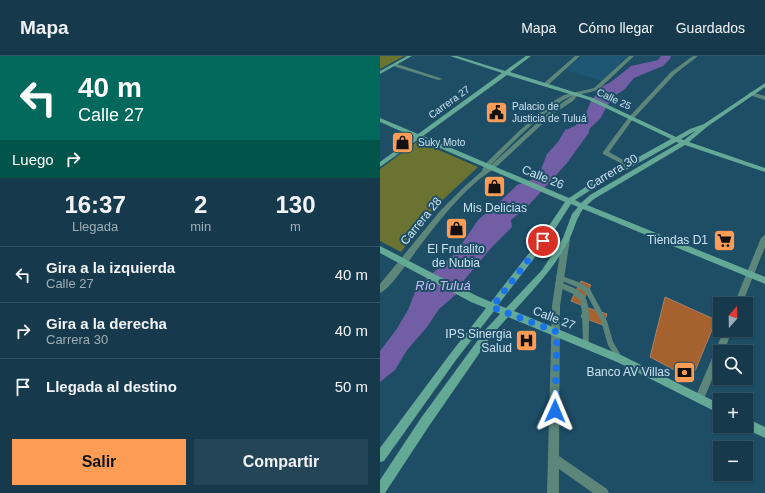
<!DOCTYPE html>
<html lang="es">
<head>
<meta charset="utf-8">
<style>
  :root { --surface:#163a4c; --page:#234556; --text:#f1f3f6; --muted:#9eadb5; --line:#355464; --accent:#fd9d55 }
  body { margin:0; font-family:Helvetica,sans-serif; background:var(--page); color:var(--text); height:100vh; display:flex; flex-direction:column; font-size:15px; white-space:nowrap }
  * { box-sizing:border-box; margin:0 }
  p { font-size:13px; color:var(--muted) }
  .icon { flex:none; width:22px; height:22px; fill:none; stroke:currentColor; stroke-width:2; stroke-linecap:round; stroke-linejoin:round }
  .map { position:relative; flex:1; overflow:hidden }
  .drawer { display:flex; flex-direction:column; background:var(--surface); width:380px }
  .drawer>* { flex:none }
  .hud { background:#00695c; color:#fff; overflow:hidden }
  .needle { width:26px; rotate:20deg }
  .controls { position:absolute; left:333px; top:241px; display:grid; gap:8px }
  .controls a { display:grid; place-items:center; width:40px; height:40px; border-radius:0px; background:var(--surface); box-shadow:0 1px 3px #0004,0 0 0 1px var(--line); font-size:20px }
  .pin { position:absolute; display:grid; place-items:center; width:34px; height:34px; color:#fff; margin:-17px; border:2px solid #fff; border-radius:50%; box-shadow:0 1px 4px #0007 }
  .me { position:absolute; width:44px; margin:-22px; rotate:1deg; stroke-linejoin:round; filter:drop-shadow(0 0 3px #0008) }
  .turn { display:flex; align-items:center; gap:14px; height:84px; padding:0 12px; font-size:18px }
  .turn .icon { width:52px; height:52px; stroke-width:2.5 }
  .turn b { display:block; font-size:28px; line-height:34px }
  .then { display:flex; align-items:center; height:38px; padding:0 12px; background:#0003; gap:8px; font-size:15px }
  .eta { display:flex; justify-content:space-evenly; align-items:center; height:68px; text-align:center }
  .eta b { font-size:24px; font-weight:800; line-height:28px }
  .button { display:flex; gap:8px; margin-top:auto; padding:8px 12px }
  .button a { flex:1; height:46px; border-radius:0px; background:var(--accent); color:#111; font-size:16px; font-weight:800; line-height:46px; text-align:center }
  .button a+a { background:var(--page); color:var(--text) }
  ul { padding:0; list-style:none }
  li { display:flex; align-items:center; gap:12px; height:56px; padding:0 12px; border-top:1px solid var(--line) }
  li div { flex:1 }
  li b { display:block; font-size:15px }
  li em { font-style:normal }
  header { display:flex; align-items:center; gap:24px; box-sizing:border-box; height:56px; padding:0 20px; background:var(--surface); border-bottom:1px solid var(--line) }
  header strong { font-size:19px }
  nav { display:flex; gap:22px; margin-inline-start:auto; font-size:14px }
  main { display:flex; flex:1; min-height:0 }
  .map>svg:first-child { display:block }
  .built { fill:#1e5775 }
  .green { fill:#6b7331 }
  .water { fill:#715ea4 }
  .building { fill:#a5612e; stroke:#a98064 }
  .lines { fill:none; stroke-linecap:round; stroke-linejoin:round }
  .lane { fill:#5c867a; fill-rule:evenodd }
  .street { fill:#5c867a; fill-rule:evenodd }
  .secondary { fill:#64a896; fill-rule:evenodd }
  .route { stroke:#1a73e8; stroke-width:7; stroke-dasharray:0 12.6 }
  .labels { text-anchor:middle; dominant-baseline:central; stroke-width:4; stroke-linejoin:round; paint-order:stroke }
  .far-street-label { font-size:10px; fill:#cae2f1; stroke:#1e4d66 }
  .far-poi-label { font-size:10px; fill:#cae2f1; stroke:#1e4d66; text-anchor:start }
  .street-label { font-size:12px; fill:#cae2f1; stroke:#1e4d66 }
  .poi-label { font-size:12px; fill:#cae2f1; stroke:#1e4d66; text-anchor:end }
  .water-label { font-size:13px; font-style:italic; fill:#c7b9f4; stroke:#1e4d66 }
</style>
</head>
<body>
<header>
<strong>Mapa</strong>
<nav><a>Mapa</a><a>Cómo llegar</a><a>Guardados</a></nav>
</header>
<main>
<section class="drawer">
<div class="hud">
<div class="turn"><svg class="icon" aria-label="left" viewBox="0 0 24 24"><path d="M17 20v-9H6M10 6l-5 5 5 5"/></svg><div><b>40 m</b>Calle 27</div></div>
<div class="then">Luego<svg class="icon" aria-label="right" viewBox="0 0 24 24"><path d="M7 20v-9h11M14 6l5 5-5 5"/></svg></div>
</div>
<div class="eta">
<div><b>16:37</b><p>Llegada</p></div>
<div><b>2</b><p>min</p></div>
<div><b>130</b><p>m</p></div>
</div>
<ul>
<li><svg class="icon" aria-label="left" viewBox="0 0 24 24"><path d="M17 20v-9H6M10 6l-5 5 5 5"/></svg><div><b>Gira a la izquierda</b><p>Calle 27</p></div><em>40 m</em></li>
<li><svg class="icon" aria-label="right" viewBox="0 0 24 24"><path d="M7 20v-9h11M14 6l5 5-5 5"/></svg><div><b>Gira a la derecha</b><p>Carrera 30</p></div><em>40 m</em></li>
<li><svg class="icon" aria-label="arrive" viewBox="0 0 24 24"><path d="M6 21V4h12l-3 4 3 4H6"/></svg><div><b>Llegada al destino</b></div><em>50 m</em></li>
</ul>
<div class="button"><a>Salir</a><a>Compartir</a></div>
</section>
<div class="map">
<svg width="385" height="437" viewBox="0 0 385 437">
  <rect width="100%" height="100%" fill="#1e4d66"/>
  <path class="built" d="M202 0H247L222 25 186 14Z"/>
  <path class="green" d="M0 0H24L0 13Z
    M38 85 98 111 54 152 21 196 0 185V113Z"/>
  <path class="water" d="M281 0H291L290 3 283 10 254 22 245 33 236 39 227 50 220 63 210 72 208 78 187 107 147 151 131 164 132 171 111 192 80 229 79 236 59 253 47 271 27 294 15 314 0 326V295L16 274 28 254 35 236 49 220 75 198 98 164 126 140 137 129 154 123 160 116 167 98 178 86 185 74 195 70 206 57 211 45 223 30 231 26 251 10 278 4Z"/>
  <path class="building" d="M201 225 211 229 201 249 191 245Z
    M285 241 336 264 315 315 300 317 270 301Z
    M205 251 227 258 223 269 201 261Z"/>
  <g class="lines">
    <path class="lane" d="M177 219H179L201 227 210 233 227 265 233 286 242 301 243 303 242 305 240 306 238 305 228 289 221 265 206 237 197 231 177 223 176 221Z
      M178 225C186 229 197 232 203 238 212 248 208 276 209 288L208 290 206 291 204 290 203 288 202 257 200 244 193 238 176 230 175 228 176 226Z"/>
    <path class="street" d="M195 0H200L167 30H163V28Z
      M249 0H254L218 34 198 39 193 45 173 58 114 113C85 130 54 171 34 198 28 206 8 235 0 237V228L60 155 84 131 102 115 104 109 138 76 172 46 184 39 214 32ZM192 40 169 56 109 111C124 95 173 45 192 40Z
      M313 0H318L295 18 253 63 229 96 252 109V111H248L223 98V96L249 61 291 16Z
      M13 8H17L63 23 58 24 13 10Z
      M371 36 385 40V44L369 39 368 38Z
      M385 179V191L362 248H354L381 182Z
      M186 180 190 183 180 250 179 400 227 433 229 437H213L179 413V437H167L172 250 182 183Z
      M344 274H352L344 296H340V305L323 345 320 347 317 345 315 342Z"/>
    <path class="secondary" d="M27 0H32L0 18V15Z
      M70 0H77L125 15 146 0H151L130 16 213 42 296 81 310 73 324 68 385 27V31L328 70 309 86 385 112V116L305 89 214 143 207 149 385 221V228L203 153C196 163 194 174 189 184 174 212 155 232 134 255L243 300 340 348V358L237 306 128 261 112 279 49 370 5 437H0V424L41 362 106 273 120 258 114 255 76 304 4 405 0 406V392L70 298 106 252 91 246 0 197V190L97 240 111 246 160 183 185 146 39 83 0 111V106L34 81 0 66V62L38 78 122 17ZM127 19 209 44 291 83 210 128 189 142 43 80ZM317 74 304 84 301 83ZM296 86 299 87 210 139 201 147 195 144 214 132ZM191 148 198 151 192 158 183 182 162 214 126 252 118 249 166 187Z
      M366 362 385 371V382L362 371 366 370Z"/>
  </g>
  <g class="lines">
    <path class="route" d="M163 185 112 251 177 276 175 355"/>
  </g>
  <defs>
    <symbol id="civic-square" viewBox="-11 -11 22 22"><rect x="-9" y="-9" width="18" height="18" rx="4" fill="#fd9d55" stroke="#1e4d66"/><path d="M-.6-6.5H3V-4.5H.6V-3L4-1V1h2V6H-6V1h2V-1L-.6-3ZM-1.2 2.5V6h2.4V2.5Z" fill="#111"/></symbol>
    <symbol id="shop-square" viewBox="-11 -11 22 22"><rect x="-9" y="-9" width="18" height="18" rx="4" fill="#fd9d55" stroke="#1e4d66"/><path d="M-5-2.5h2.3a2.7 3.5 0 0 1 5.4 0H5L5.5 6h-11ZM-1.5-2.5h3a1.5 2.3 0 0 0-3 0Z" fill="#111"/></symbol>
    <symbol id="supermarket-square" viewBox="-11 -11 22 22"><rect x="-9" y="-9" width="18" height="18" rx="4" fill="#fd9d55" stroke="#1e4d66"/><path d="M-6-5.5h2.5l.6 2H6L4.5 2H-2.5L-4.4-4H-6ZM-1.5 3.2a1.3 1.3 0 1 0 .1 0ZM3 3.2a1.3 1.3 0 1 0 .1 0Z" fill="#111"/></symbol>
    <symbol id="hospital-square" viewBox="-11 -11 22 22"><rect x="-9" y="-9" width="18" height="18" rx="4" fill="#fd9d55" stroke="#1e4d66"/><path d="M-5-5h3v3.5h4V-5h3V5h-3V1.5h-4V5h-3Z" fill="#111"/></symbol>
    <symbol id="bank-square" viewBox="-11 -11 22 22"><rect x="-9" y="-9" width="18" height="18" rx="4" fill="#fd9d55" stroke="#1e4d66"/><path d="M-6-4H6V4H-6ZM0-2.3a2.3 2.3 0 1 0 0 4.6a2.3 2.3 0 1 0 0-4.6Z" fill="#111"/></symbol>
  </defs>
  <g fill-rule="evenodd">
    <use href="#civic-square" x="104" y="44" width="25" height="25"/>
    <use href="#shop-square" x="10" y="74" width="25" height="25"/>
    <use href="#shop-square" x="102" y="118" width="25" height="25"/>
    <use href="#shop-square" x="64" y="160" width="25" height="25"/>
    <use href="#supermarket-square" x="332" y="172" width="25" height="25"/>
    <use href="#hospital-square" x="134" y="272" width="25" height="25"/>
    <use href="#bank-square" x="292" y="304" width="25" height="25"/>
  </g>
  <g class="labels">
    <g class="far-street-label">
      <text transform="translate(234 43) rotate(25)">Calle 25</text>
      <text transform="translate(69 46) rotate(-36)">Carrera 27</text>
    </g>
    <g class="far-poi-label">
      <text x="132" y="50">Palacio de<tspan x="132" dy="12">Justicia de Tuluá</tspan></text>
      <text x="38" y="86">Suky Moto</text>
    </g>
    <g class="street-label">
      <text transform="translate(232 116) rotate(-31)">Carrera 30</text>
      <text transform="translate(163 121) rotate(22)">Calle 26</text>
      <text transform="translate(41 165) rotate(-51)">Carrera 28</text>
      <text transform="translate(174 262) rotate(21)">Calle 27</text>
    </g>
    <g class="poi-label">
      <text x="115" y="152" text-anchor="middle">Mis Delicias</text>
      <text x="328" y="184">Tiendas D1</text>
      <text x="76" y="193" text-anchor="middle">El Frutalito<tspan x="76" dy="14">de Nubia</tspan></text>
      <text x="132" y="278">IPS Sinergia<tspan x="132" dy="14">Salud</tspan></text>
      <text x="290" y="316">Banco AV Villas</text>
    </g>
    <g class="water-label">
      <text x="63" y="229">Río Tuluá</text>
    </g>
  </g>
</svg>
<div class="controls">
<a><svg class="needle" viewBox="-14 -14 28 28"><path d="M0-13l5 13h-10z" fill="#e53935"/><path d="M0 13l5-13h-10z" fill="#9eadb5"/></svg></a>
<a><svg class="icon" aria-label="search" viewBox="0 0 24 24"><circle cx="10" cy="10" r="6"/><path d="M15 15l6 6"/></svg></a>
<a>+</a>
<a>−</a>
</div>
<div class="pin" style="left:163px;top:185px;background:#d93025"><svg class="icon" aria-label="arrive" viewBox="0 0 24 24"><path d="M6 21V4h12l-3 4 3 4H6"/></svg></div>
<svg class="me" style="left:175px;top:355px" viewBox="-20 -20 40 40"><path d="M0-17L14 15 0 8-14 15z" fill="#1a73e8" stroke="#fff" stroke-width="4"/></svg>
</div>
</main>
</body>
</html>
